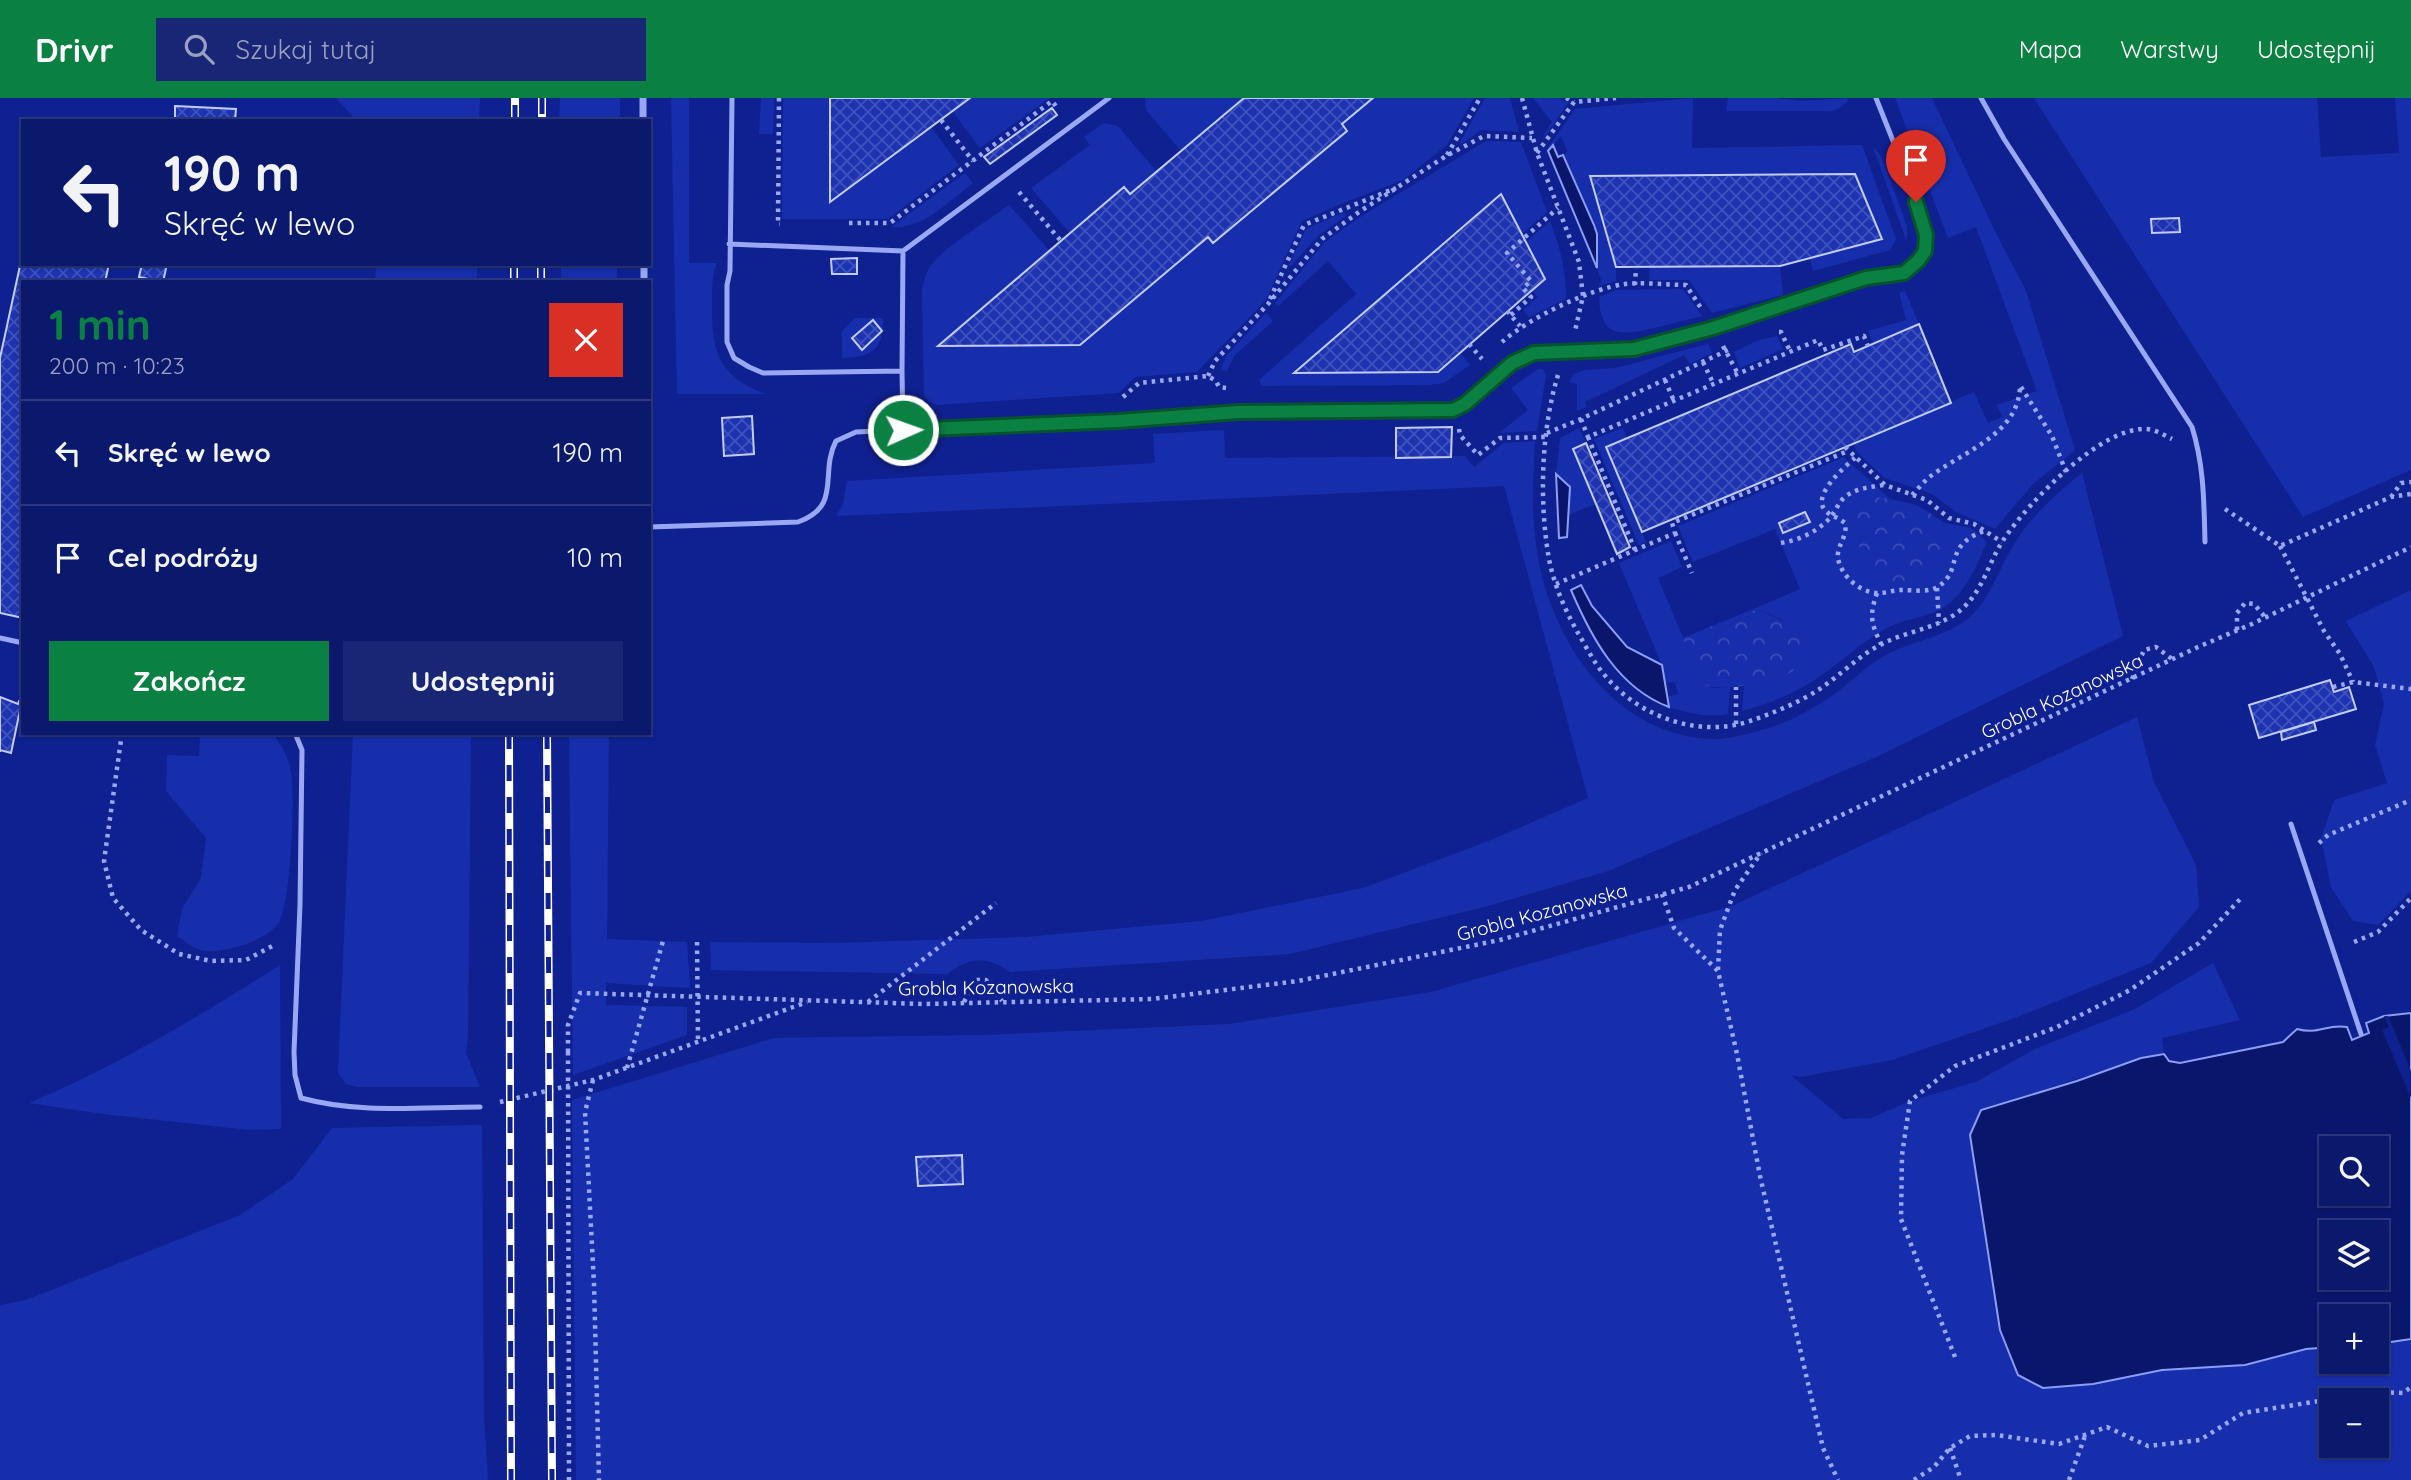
<!DOCTYPE html>
<html lang="pl">
<head>
<meta charset="utf-8">
<style>
  :root { --surface:#0b196d; --page:#192675; --text:#f1f3f6; --muted:#9aa0c2; --line:#2b3880; --accent:#0b8043 }
  body { margin:0; font-family:Quicksand,sans-serif; background:var(--page); color:var(--text); height:100vh; display:flex; flex-direction:column; font-size:26px; white-space:nowrap }
  * { box-sizing:border-box; margin:0 }
  p { font-size:23px; color:var(--muted) }
  .icon { flex:none; width:38px; height:38px; fill:none; stroke:currentColor; stroke-width:2; stroke-linecap:round; stroke-linejoin:round }
  .map { position:relative; flex:1; overflow:hidden }
  .sheet { position:absolute; left:21px; top:182px; width:630px; height:455px; display:flex; flex-direction:column; background:var(--surface); border-radius:0px; box-shadow:0 2px 5px #0004,0 0 0 2px var(--line) }
  .sheet>* { flex:none }
  .guide { position:absolute; left:21px; top:21px; width:630px; height:147px; border-radius:0px; box-shadow:0 2px 5px #0004,0 0 0 2px var(--line); background:#0b196d; color:var(--text); overflow:hidden }
  .tools { position:absolute; left:2319px; top:1038px; display:grid; gap:14px }
  .tools a { display:grid; place-items:center; width:70px; height:70px; border-radius:0px; background:var(--surface); box-shadow:0 2px 5px #0004,0 0 0 2px var(--line); font-size:35px }
  .pin { position:absolute; display:grid; place-items:center; width:60px; height:60px; color:#fff; margin:-72px -30px; border-radius:50% 50% 50% 0; rotate:-45deg; box-shadow:0 0 7px #0007 }
  .pin .icon { rotate:45deg }
  .me { position:absolute; width:77px; margin:-38px; rotate:88deg; stroke-linejoin:round; filter:drop-shadow(0 0 5px #0008) }
  .turn { display:flex; align-items:center; gap:24px; height:147px; padding:0 28px; font-size:32px }
  .turn .icon { width:91px; height:91px; stroke-width:2.5 }
  .turn b { display:block; font-size:49px; line-height:60px }
  .round { display:grid; place-items:center; flex:none; width:74px; height:74px; border-radius:0px; background:var(--page) }
  .summary { display:flex; align-items:center; justify-content:space-between; height:119px; padding:0 28px }
  h1 { font-size:42px; font-weight:800; line-height:52px; color:var(--accent) }
  .action { display:flex; gap:14px; margin-top:auto; padding:14px 28px }
  .action a { flex:1; height:80px; border-radius:0px; background:var(--accent); color:#fff; font-size:28px; font-weight:800; line-height:80px; text-align:center }
  .action a+a { background:var(--page); color:var(--text) }
  ul { padding:0; list-style:none }
  li { display:flex; align-items:center; gap:21px; height:105px; padding:0 28px; border-top:2px solid var(--line) }
  li div { flex:1 }
  li b { display:block; font-size:26px }
  li em { font-style:normal }
  header { display:flex; align-items:center; gap:42px; box-sizing:border-box; height:98px; padding:0 35px; background:var(--accent); color:#fff }
  header strong { font-size:33px }
  nav { display:flex; gap:38px; margin-inline-start:auto; font-size:24px }
  .search { width:490px; height:63px; background:var(--page); display:flex; align-items:center; gap:18px; box-sizing:border-box; padding:0 24px; border-radius:0px; color:var(--muted); font-size:26px }
  .map>svg:first-child { display:block }
  .green { fill:#172eac; fill-rule:evenodd }
  .forest { fill:url(#forest-crowns) }
  .water { fill:#09166c; stroke:#8b9df7; stroke-width:2; fill-rule:evenodd }
  .pier { fill:#0f2191 }
  .building { fill:url(#building-cross-hatch); stroke:#c2cbfe; stroke-width:2 }
  .lines { fill:none; stroke-linecap:round; stroke-linejoin:round }
  .path { stroke:#9aa8f3; stroke-width:4.5; stroke-dasharray:3.5 5; stroke-linecap:butt }
  .service { stroke:#9aa8f3; stroke-width:5 }
  .minor { stroke:#9aa8f3; stroke-width:7 }
  .rail-casing { stroke:#fff; stroke-width:8 }
  .rail { stroke:#0f2191; stroke-width:5; stroke-dasharray:16; stroke-linecap:butt }
  .path-bridge { stroke:#9aa8f3; stroke-width:4.5; stroke-dasharray:3.5 5; stroke-linecap:butt }
  .route-casing { stroke:#07532c; stroke-width:18 }
  .route { stroke:#0b8043; stroke-width:12 }
  .labels { text-anchor:middle; dominant-baseline:central; stroke-width:7; stroke-linejoin:round; paint-order:stroke }
  .street-label { font-size:19px; fill:#fff; stroke:#0f2191 }
</style>
</head>
<body>
<header>
<strong>Drivr</strong>
<div class="search"><svg class="icon" aria-label="search" viewBox="0 0 24 24"><circle cx="10" cy="10" r="6"/><path d="M15 15l6 6"/></svg>Szukaj tutaj</div>
<nav><a>Mapa</a><a>Warstwy</a><a>Udostępnij</a></nav>
</header>
<div class="map">
<svg width="2411" height="1382" viewBox="0 0 2411 1382">
  <defs>
    <pattern id="forest-crowns" width="20" height="18" patternUnits="userSpaceOnUse" patternTransform="scale(1.75)"><rect width="20" height="18" fill="#172eac"/><path d="M2 6a3 3 0 1 1 6 0M12 15a3 3 0 1 1 6 0" fill="none" stroke="#3a4db8"/></pattern>
    <pattern id="building-cross-hatch" width="8" height="8" patternUnits="userSpaceOnUse" patternTransform="scale(1.75)"><rect width="8" height="8" fill="#1d33b1"/><path d="M0 0l8 8M0 8l8-8" fill="none" stroke="#3f52bd"/></pattern>
  </defs>
  <rect width="100%" height="100%" fill="#0f2191"/>
  <path class="green" d="M336 0H480L479 23H357Z
    M560 0H620V23H559Z
    M671 0H689V165H717C711 180 712 194 712 210 712 257 720 278 765 296H677Z
    M761 0H774L773 36H759Z
    M783 0H830L831 103 931 29 959 67 888 121H782Z
    M970 0H1050L980 50 952 13Z
    M1145 0H1244L1181 53 1146 12Z
    M1373 0H1474L1447 47 1403 82 1343 105 1302 123 1266 202 1197 274 1135 279 1119 295 936 307 928 303 924 297 922 192C924 184 925 177 929 170 943 149 988 123 1009 107L1050 153 939 248 1080 247 1208 139 1214 145 1347 33 1342 26Z
    M1485 0H1510L1519 34 1481 32 1462 46 1460 44Z
    M1533 0H1558L1568 5 1544 40 1543 38 1552 24Z
    M1693 0 1692 50 1862 47 1896 141 1890 152 1813 173 1810 160 1882 141 1855 76 1590 78 1616 169V183L1599 188 1601 182 1597 170V136L1563 57 1568 54 1561 38 1548 53 1547 51 1575 11Z
    M1728 0H1774L1803 3 1847 0 1848 3 1838 11 1829 13H1726Z
    M1895 0H1932L1994 131 2026 193 2075 352 2032 387 1995 431 1956 414 1932 396 1885 380 1857 354 1853 345 1974 294 1988 325 2002 319 1997 307 2037 293 1976 129 1948 140Z
    M2034 0H2317L2321 59 2399 55 2395 0H2411V372L2303 419Z
    M1104 25 1118 28 1157 74 1130 96 1124 90 1070 135 1031 90 1090 47 1084 39Z
    M1486 43 1521 44 1547 114 1522 136 1501 96 1460 255 1470 267 1444 285 1428 287 1261 288 1259 282 1356 196 1328 163 1278 208 1275 205 1324 145 1357 121Z
    M1873 49 1881 58 1907 128V144Z
    M965 75 973 85C949 103 923 132 891 129Z
    M1344 114 1346 118 1318 138 1291 168H1288L1306 131Z
    M1550 123C1560 149 1566 172 1566 201L1529 219 1523 212 1538 199 1532 192 1544 181 1526 144Z
    M376 166H477V184H375Z
    M561 166H617V184H561Z
    M1780 168 1783 197 1712 215 1689 182H1649L1650 169Z
    M1683 191 1702 218C1687 222 1673 225 1658 229 1625 237 1600 243 1599 199L1617 192Z
    M1905 193 1919 226 1873 245 1868 233 1906 222 1899 195Z
    M1266 215 1273 223 1234 258 1227 273 1221 272 1226 258Z
    M855 220H883C884 252 872 259 842 260V233Z
    M1777 238 1783 251 1740 270 1734 254 1756 243Z
    M1708 246 1712 255 1690 266 1684 257 1585 304 1587 309 1577 313V286L1569 284 1574 276 1584 272 1615 270Z
    M1538 271H1543L1546 278 1537 333 1499 335 1528 312 1511 290Z
    M1579 330 1586 345 1573 351 1596 406 1568 417 1570 389 1556 376 1560 340Z
    M1623 330 1627 340 1606 349 1646 444 1639 447 1594 341Z
    M1224 332 1225 360 1465 358 1474 369 1504 345 1535 343C1533 380 1531 417 1537 454 1551 544 1616 640 1715 641 1733 641 1754 634 1772 629 1796 621 1821 606 1841 591 1854 581 1865 570 1879 561 1908 542 1947 541 1973 516 1992 497 1999 470 2013 448 2030 419 2056 396 2082 375L2123 538 1874 660 1608 773 1488 808 1290 856 1010 874C986 858 971 858 947 876L711 872 710 844 836 845 1026 839 1201 823 1363 790 1491 742 1588 700 1504 388 836 418 843 406 847 383 1155 365 1153 336Z
    M1844 359 1890 401 1916 407 1945 425 1971 430 1987 444C1977 466 1969 488 1951 504 1934 520 1907 519 1887 530 1861 544 1841 565 1816 581 1794 596 1768 606 1742 613L1744 588 1784 578 1798 540C1786 522 1773 514 1751 512L1800 491 1775 431 1693 464 1678 428Z
    M1671 443 1682 469 1658 480 1703 587 1714 590 1730 589 1728 616C1707 620 1689 615 1669 609L1667 599 1678 596 1675 584 1664 585 1662 567 1619 465Z
    M2411 492V793L2378 827 2353 823 2331 789 2321 740 2334 702 2387 685 2375 647 2384 606 2374 569 2346 523Z
    M2137 619 2154 684 2196 767 2199 809 2151 865 2015 920 1892 962 1801 979 1791 977 1843 1021 1871 1020 1910 1003 1976 984 2035 951 2135 911 2213 865 2240 922 2162 940 2164 956 2141 960 1981 1012 2093 1286 2162 1272 2245 1267 2306 1251 2331 1249V1264H2376L2377 1246 2411 1241V1382H576L572 1002 774 940 983 937 1230 926 1431 894 1732 808ZM2331 1302H2376V1348H2331Z
    M200 635H272C280 645 287 657 290 669 296 693 291 804 279 824 267 843 222 857 200 852 192 850 184 842 177 838L182 811 201 780 206 740 166 693 167 657 199 658Z
    M353 635H471L468 938 466 955 480 989H358L346 986 338 975Z
    M569 635H609L607 841 687 844 690 890 606 885V907L687 909V937L573 977Z
    M280 867 281 1031 249 1032 103 1016 29 1005C117 968 200 918 280 867Z
    M482 1027 484 1321 488 1382H0V1207L26 1202 240 1117 293 1081 332 1030Z"/>
  <path class="forest" d="M1874 399C1895 402 1918 404 1935 419 1969 453 1888 529 1861 454 1856 438 1853 416 1862 402Z
    M1751 512C1776 514 1816 538 1797 568 1785 587 1723 593 1703 587L1683 540Z"/>
  <path class="water" d="M1553 47 1558 59 1563 57 1594 127 1597 136V170L1548 53Z
    M1556 376 1570 389 1567 439 1559 440Z
    M1581 487 1592 508 1627 549 1662 567 1669 609C1618 590 1591 539 1571 492Z
    M2411 915V1241L2377 1246 2376 1218H2331V1249L2306 1251 2245 1267 2162 1272 2093 1286 2043 1290 2018 1277 2000 1232 1970 1037 1981 1012 2077 983 2141 960 2164 956 2169 963 2180 965 2283 944 2297 931C2319 937 2325 926 2347 929L2352 942 2369 935 2366 925 2384 918ZM2331 1050H2376V1096H2331ZM2331 1134H2376V1180H2331Z"/>
  <path class="pier" d="M2384 918H2388L2411 973V1000L2382 932 2389 929Z"/>
  <path class="building" d="M830 0H970L830 104Z
    M1244 0H1373L1342 26 1347 33 1213 145 1208 139 1080 247 938 248 1124 89 1130 96Z
    M175 8 236 11 235 23H175Z
    M1052 10 1057 17 990 66 984 59Z
    M1855 76 1882 141 1780 168 1616 169 1590 78Z
    M1501 96 1545 181 1438 274 1294 275Z
    M2179 120 2180 134 2152 135 2151 121Z
    M23 154V166H109L105 184H23V520L0 515V260Z
    M857 160V176H832L831 161Z
    M142 166H167L163 184 139 179Z
    M873 222 882 233 862 252 852 240Z
    M1919 226 1951 305 1642 434 1606 349 1851 246 1854 254Z
    M752 318 754 356 724 358 722 320Z
    M1452 329 1451 359 1396 360V330Z
    M1586 345 1630 449 1617 456 1573 351Z
    M1805 414 1810 424 1783 435 1779 425Z
    M2330 582 2334 594 2349 589 2356 611 2259 640 2249 607Z
    M0 599 18 606 19 603H22L11 655 0 652V654Z
    M2314 624 2316 632 2282 642 2281 634Z
    M962 1057 963 1086 918 1088 916 1059Z"/>
  <g class="lines">
    <path class="path" d="M779 0 778 126H780
      M1522 0 1537 55 1579 164 1583 198 1575 233
      M1566 0 1574 4
      M941 22 973 63
      M1537 55 1574 4 1616 0
      M1447 57 1480 0
      M1019 94 1061 143
      M849 125H890L1052 3 1058 11
      M1635 187 1636 169
      M1270 201 1304 127 1396 90
      M1507 213 1520 228
      M1511 217 1531 199 1523 190 1531 183 1507 155 1558 110
      M1779 234H1781L1790 253
      M1502 244C1529 220 1589 191 1625 186 1645 184 1666 187 1686 187L1701 210
      M1469 246 1482 261
      M1723 248 1738 276
      M1703 264 1714 287
      M1558 277C1541 332 1539 405 1549 461 1554 487 1565 512 1578 535 1584 545 1590 557 1597 567 1629 615 1695 642 1750 623 1773 615 1798 605 1818 592 1840 578 1859 557 1882 546 1909 532 1942 530 1964 509 1984 490 1989 463 2004 441 2028 405 2101 328 2147 331 2156 332 2164 337 2172 341
      M1208 278 1215 263 1268 206 1322 141 1359 114 1446 58 1484 38 1532 40
      M1665 282 1674 303
      M2021 289 2052 338 2066 374
      M1123 299 1139 285 1208 278 1216 283 1219 289 1226 290
      M1581 321 1588 339 1818 242 1823 252 1864 238 1868 248
      M1459 331 1460 337 1478 357 1500 340 1547 339
      M1547 335 1581 321 1728 252
      M1588 339 1635 452
      M1845 349 1885 387 1927 402 1949 420 1974 426 2002 444
      M1855 360C1844 369 1810 399 1826 413 1831 418 1839 420 1845 425 1848 440 1836 447 1838 461 1842 478 1858 493 1876 495 1884 496 1893 492 1902 492 1913 492 1930 495 1939 488 1964 470 1942 449 1984 433
      M1912 397C1917 392 1922 386 1927 381 1960 354 2019 338 2020 288
      M2391 399 2401 385 2411 384
      M2225 411 2280 448 2391 399 2411 396
      M1675 435 1692 475
      M1781 445C1799 442 1817 434 1830 420 1836 413 1839 403 1846 398 1857 390 1871 389 1884 387
      M2280 448 2324 533 2340 556 2353 584
      M1556 486 1675 435 1672 425 1848 353
      M1937 490 1939 525
      M1877 495C1869 518 1871 525 1881 546
      M2237 532V515L2245 505 2254 506 2265 519
      M2132 581 2144 552 2156 549 2172 561
      M2333 589 2353 584 2411 591
      M1736 626V589
      M122 635 104 763 113 800 141 832 179 856 211 863 246 862 276 846
      M2319 745 2328 737 2411 702
      M1662 796 1674 830 1718 873 1737 956 1760 1078 1823 1350 1838 1382
      M697 844 698 944
      M2354 844 2378 834 2411 800
      M1718 872 1720 832 1735 792 1761 755
      M868 904 996 805
      M964 904 976 882H986L1002 903
      M568 954V927L580 895 923 906 1152 901 1298 883 1500 842 1689 789 2198 549 2252 526 2411 449
      M627 970 663 843
      M593 982 585 1014 594 1186 599 1382
      M500 1004 593 982 807 904
      M1955 1259 1901 1121 1902 1057 1910 1003 1955 968 2057 929 2130 892 2199 845 2243 798
      M1950 1350 1961 1382
      M1914 1382 1934 1369 1950 1350 1970 1338 1996 1337 2059 1346 2107 1329 2148 1348 2200 1342 2243 1315 2377 1294 2403 1295 2411 1289
      M2069 1382 2085 1338"/>
    <path class="service" d="M732 0 730 173 727 187V244L734 260 749 269 763 275 902 273 903 153
      M1981 0 2004 41 2192 329C2204 367 2204 405 2205 444
      M729 146 903 153 1109 0
      M902 273 903 332 1118 323 1239 314 1453 312C1484 301 1501 266 1534 255L1634 251 1713 230 1866 180 1904 175 1918 163 1925 153 1926 137 1911 88 1876 0
      M649 429 798 424C843 408 819 375 836 343L856 334 903 332
      M0 540 23 545
      M295 635 302 652 300 807 294 954 295 977 301 1000C359 1016 421 1009 480 1009
      M2291 726 2361 936"/>
    <path class="minor" d="M643 0V23
      M644 166V184"/>
    <defs>
      <path id="rail" d="M542 0V23
        M515 23V0
        M541 166V184
        M514 184V166
        M509 635 511 1382
        M547 635 552 1382"/>
    </defs>
    <use href="#rail" class="rail-casing"/>
    <use href="#rail" class="rail"/>
    <path class="path-bridge" d="M568 954 569 1382"/>
  </g>
  <g class="lines">
    <defs>
      <path id="route" d="M903 332 1118 323 1239 314 1453 312 1465 306 1512 265 1534 255 1634 251 1713 230 1866 180 1904 175 1918 163 1925 153 1926 137 1916 104"/>
    </defs>
    <use href="#route" class="route-casing"/>
    <use href="#route" class="route"/>
  </g>
  <g class="labels">
    <g class="street-label">
      <text transform="translate(2062 598) rotate(-25)">Grobla Kozanowska</text>
      <text transform="translate(1542 814) rotate(-15)">Grobla Kozanowska</text>
      <text transform="translate(986 889) rotate(-1)">Grobla Kozanowska</text>
    </g>
  </g>
</svg>
<div class="tools">
<a><svg class="icon" aria-label="search" viewBox="0 0 24 24"><circle cx="10" cy="10" r="6"/><path d="M15 15l6 6"/></svg></a>
<a><svg class="icon" aria-label="layers" viewBox="0 0 24 24"><path d="M12 4l9 5-9 5-9-5zM3 14l9 5 9-5"/></svg></a>
<a>+</a>
<a>−</a>
</div>
<div class="pin" style="left:1916px;top:104px;background:#d93025"><svg class="icon" aria-label="arrive" viewBox="0 0 24 24"><path d="M6 21V4h12l-3 4 3 4H6"/></svg></div>
<svg class="me" style="left:903px;top:332px" viewBox="-20 -20 40 40"><circle r="17" fill="#0b8043" stroke="#fff" stroke-width="3"/><path d="M0-11L8 9 0 5-8 9z" fill="#fff"/></svg>
<div class="guide">
<div class="turn"><svg class="icon" aria-label="left" viewBox="0 0 24 24"><path d="M17 20v-9H6M10 6l-5 5 5 5"/></svg><div><b>190 m</b>Skręć w lewo</div></div>
</div>
<section class="sheet">
<div class="summary"><div><h1>1 min</h1><p>200 m · 10:23</p></div><a class="round" style="background:#d93025;color:#fff"><svg class="icon" aria-label="close" viewBox="0 0 24 24"><path d="M6 6l12 12M18 6L6 18"/></svg></a></div>
<ul>
<li><svg class="icon" aria-label="left" viewBox="0 0 24 24"><path d="M17 20v-9H6M10 6l-5 5 5 5"/></svg><div><b>Skręć w lewo</b></div><em>190 m</em></li>
<li><svg class="icon" aria-label="arrive" viewBox="0 0 24 24"><path d="M6 21V4h12l-3 4 3 4H6"/></svg><div><b>Cel podróży</b></div><em>10 m</em></li>
</ul>
<div class="action"><a>Zakończ</a><a>Udostępnij</a></div>
</section>
</div>
</body>
</html>
